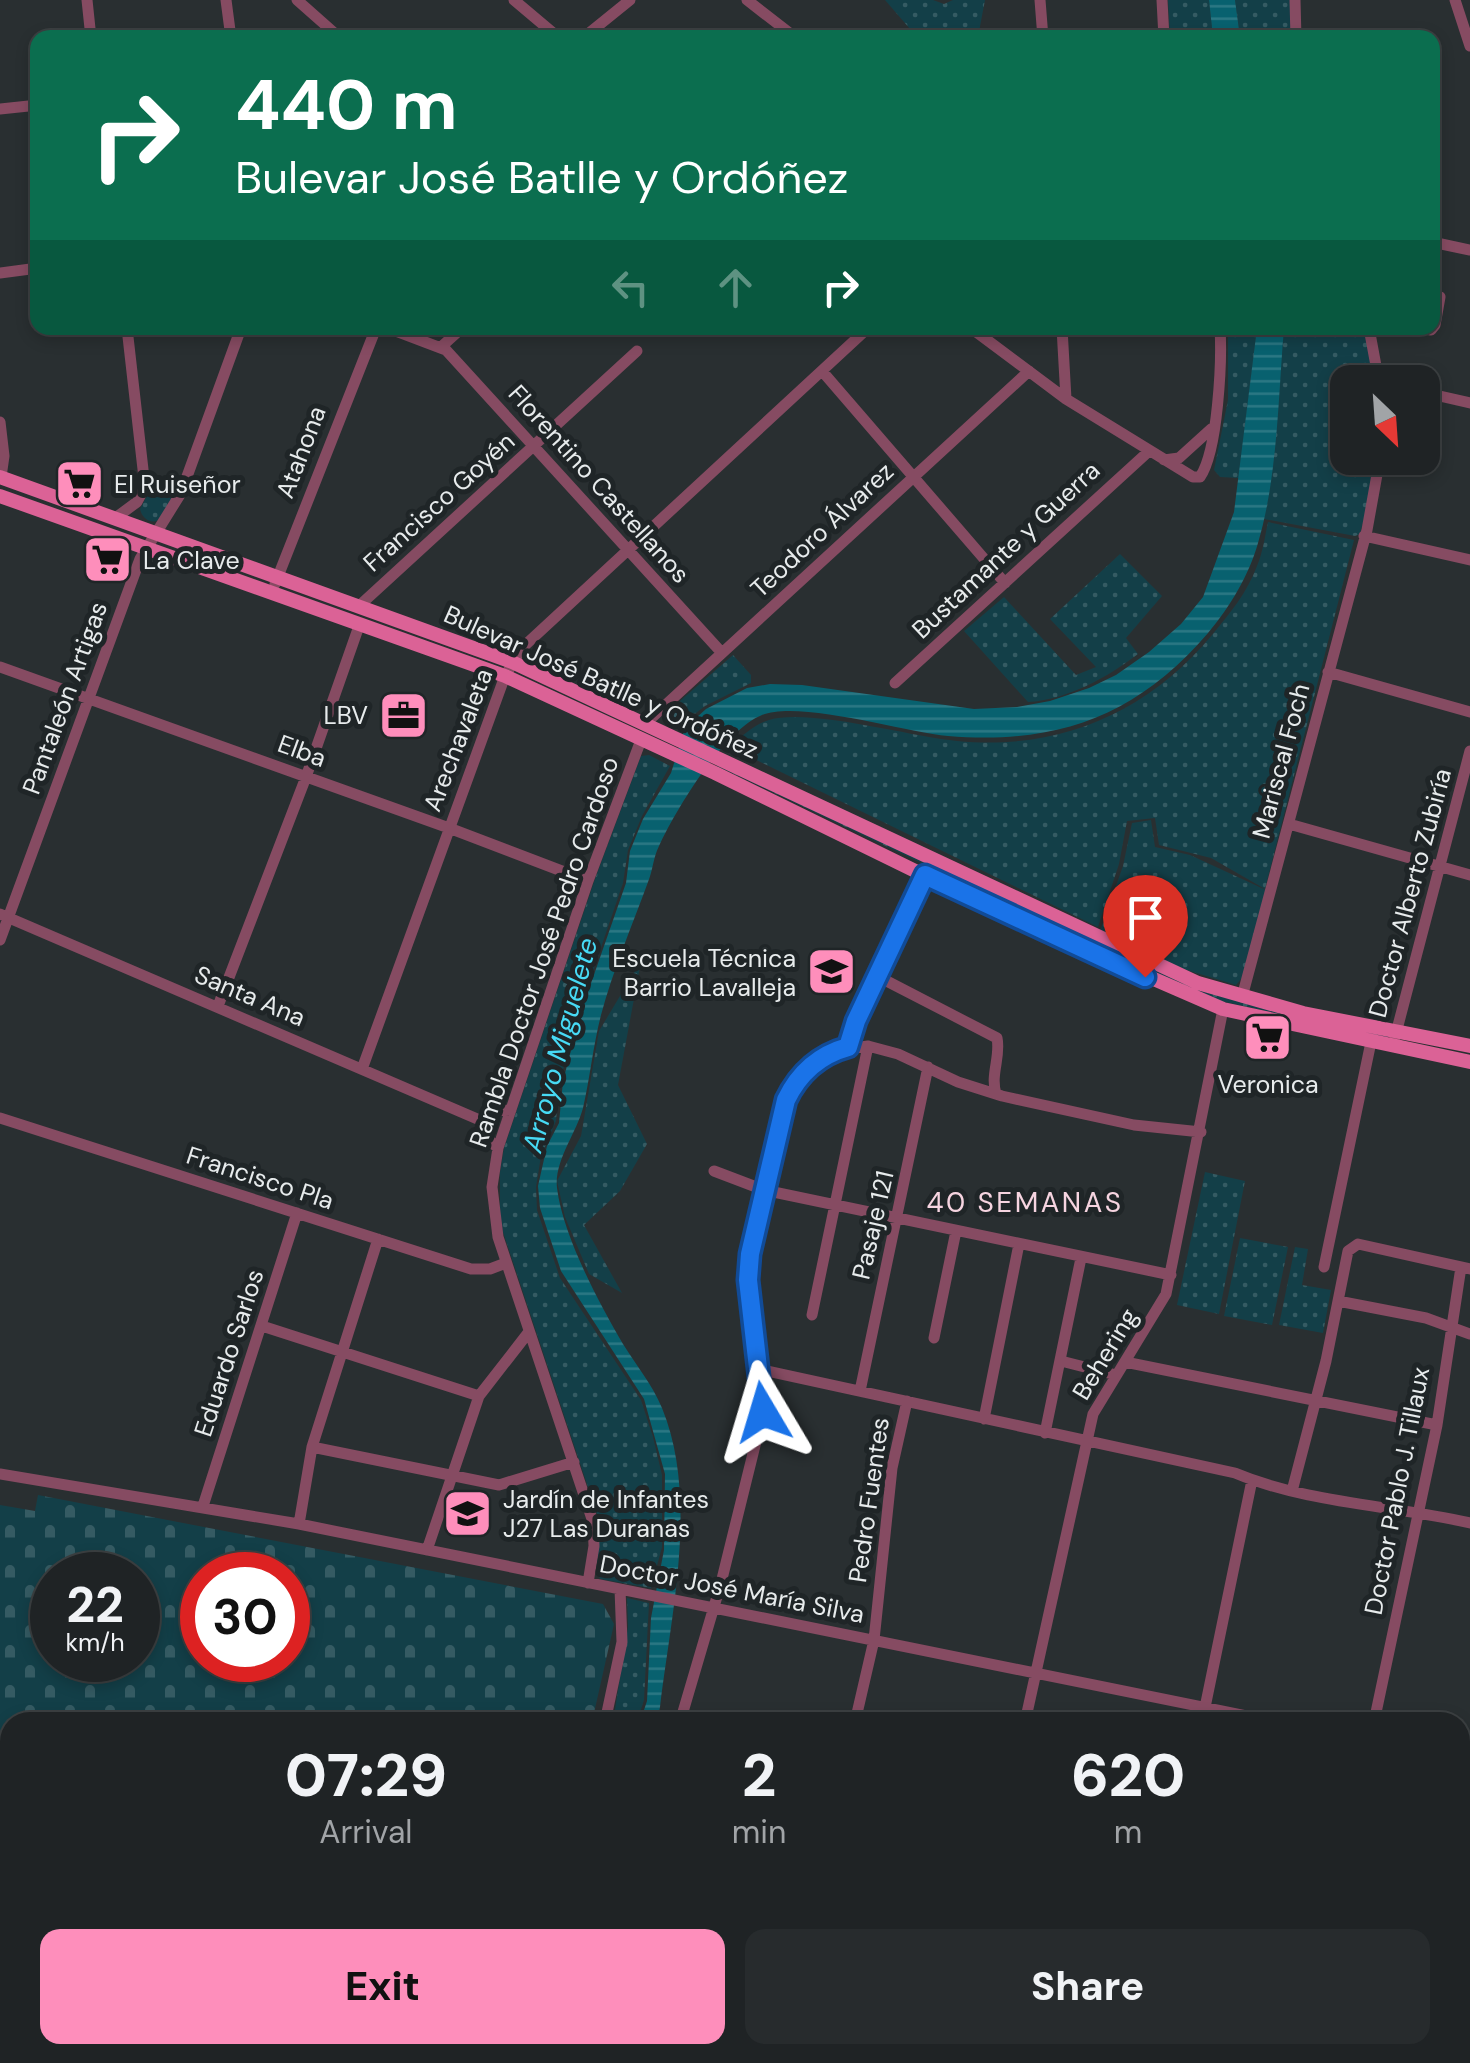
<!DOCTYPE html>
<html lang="en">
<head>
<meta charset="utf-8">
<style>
  :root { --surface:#1f2325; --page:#272b2d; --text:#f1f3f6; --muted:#a1a4a7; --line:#3c4042; --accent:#fe8ebb }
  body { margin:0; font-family:"DM Sans",sans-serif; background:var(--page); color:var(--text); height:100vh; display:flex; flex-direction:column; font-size:38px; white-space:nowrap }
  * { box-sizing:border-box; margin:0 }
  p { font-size:32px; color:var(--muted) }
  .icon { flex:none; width:55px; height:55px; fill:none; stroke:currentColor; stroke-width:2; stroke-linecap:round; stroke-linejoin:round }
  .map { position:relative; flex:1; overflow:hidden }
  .details { position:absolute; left:0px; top:1712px; width:1470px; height:352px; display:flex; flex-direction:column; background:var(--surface); border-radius:30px 30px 0 0; box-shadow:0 5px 15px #0003,0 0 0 2px var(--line) }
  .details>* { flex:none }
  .banner { position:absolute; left:30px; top:30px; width:1410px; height:305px; border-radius:20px; box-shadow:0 5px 15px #0003,0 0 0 2px var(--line); background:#0b6e4f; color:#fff; overflow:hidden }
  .needle { width:65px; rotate:155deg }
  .fabs { position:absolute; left:1330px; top:365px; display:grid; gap:20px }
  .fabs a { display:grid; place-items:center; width:110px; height:110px; border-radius:20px; background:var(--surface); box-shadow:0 5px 15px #0003,0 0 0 2px var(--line); font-size:50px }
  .speed { position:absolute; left:30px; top:1552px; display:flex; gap:20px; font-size:50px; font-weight:700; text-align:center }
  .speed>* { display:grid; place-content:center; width:130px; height:130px; border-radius:50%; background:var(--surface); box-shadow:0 5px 15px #0003,0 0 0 2px var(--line); line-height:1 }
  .speed small { font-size:25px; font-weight:400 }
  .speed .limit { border:15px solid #d22; background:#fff; color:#111 }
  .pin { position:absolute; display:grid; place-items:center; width:85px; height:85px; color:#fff; margin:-102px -42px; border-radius:50% 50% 50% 0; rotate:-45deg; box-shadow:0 0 10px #0007 }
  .pin .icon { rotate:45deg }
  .me { position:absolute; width:110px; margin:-55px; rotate:353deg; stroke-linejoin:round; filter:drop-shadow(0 0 8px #0008) }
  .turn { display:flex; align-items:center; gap:35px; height:210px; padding:0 40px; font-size:45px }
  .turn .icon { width:130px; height:130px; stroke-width:2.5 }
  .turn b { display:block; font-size:70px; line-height:85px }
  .lanes { display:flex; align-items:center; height:95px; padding:0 40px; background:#0003; justify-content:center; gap:50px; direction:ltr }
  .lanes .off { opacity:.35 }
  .eta { display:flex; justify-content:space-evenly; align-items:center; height:170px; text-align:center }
  .eta b { font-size:60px; font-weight:800; line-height:70px }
  .cta { display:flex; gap:20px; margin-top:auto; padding:20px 40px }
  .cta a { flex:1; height:115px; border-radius:20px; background:var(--accent); color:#111; font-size:40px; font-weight:800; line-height:115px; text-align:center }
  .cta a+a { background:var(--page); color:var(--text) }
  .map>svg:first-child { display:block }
  .grass { fill:url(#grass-dots) }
  .cemetery { fill:url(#cemetery-stones); fill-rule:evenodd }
  .water { fill:url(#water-rules) }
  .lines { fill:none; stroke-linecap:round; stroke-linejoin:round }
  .stream { stroke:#08616f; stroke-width:2.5 }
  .minor { stroke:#864b62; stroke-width:11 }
  .major { stroke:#db6296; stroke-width:14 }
  .route-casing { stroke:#114b97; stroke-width:25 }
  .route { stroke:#1a73e8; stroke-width:18 }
  .labels { text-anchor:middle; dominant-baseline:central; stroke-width:10; stroke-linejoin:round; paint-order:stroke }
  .street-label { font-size:25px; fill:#e7ebec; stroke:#1f2527 }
  .poi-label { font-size:25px; fill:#e7ebec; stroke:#1f2527; text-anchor:start }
  .water-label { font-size:28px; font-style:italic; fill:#47daf5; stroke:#1f2527 }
  .neighbourhood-label { font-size:28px; letter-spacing:2.5px; fill:#f6d4e0; stroke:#1f2527 }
</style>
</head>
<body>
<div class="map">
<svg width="1470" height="2063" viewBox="0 0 1470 2063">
  <defs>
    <pattern id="grass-dots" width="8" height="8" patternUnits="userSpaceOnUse" patternTransform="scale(2.5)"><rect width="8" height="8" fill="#133f48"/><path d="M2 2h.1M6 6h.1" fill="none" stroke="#355b63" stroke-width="1.8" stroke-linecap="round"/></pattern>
    <pattern id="cemetery-stones" width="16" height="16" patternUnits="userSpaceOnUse" patternTransform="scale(2.5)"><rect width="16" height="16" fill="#133f48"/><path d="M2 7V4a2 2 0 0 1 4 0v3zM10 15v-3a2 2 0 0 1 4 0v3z" fill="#355b63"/></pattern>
    <pattern id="water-rules" width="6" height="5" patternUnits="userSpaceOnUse" patternTransform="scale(2.5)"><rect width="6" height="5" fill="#08616f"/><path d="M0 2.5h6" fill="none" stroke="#2c7884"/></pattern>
  </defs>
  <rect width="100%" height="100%" fill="#292f31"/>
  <path class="grass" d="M885 0H933L944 4 953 0H985L978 37H917Z
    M1168 0H1209L1213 37H1170Z
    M1235 0H1292L1293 37H1240Z
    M1228 328H1257L1239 478 1220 477 1214 470 1228 400Z
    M1284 328H1365L1375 382H1348V458H1375L1370 495 1360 534 1355 536 1264 519Z
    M152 486 177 492 157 521C149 523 142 518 140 509Z
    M1268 522 1354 540 1265 889 1211 858 1159 845 1155 818 1127 821 1119 864 1098 927 744 754 732 745C743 735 755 724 769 720 810 708 911 737 957 741 1059 751 1147 713 1212 635 1230 613 1247 593 1257 566 1263 552 1265 536 1268 522Z
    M1120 554 1162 596 1126 638 1138 654C1108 677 1067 700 1028 702L964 631 1004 597 1076 675 1096 667 1050 619Z
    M733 655 751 675V683L705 706 682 724 665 714Z
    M649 755 670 766 642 816 628 850 623 883 579 1012 560 1080 556 1121 541 1156 536 1187 537 1210 560 1278 641 1400 653 1437 662 1475V1547L651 1588 600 1579 597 1571 599 1520 500 1223V1172L504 1148 595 879 641 756Z
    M718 763 991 894V896L717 766Z
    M1151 820 1155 847 1190 855 1266 890 1242 978 1236 985 1183 969 1100 931 1123 866 1132 823Z
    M1010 903 1205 990 1388 1036V1039L1221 1001 1095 949 1008 906Z
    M641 961 618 1085 647 1144 620 1191 584 1225 622 1293 589 1274 565 1217 557 1181 581 1136 599 1031Z
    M1205 1172 1245 1181 1219 1314 1177 1305Z
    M1240 1238 1288 1247 1272 1325 1224 1316Z
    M1295 1247 1308 1249 1302 1285 1331 1290 1323 1333 1279 1325Z
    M627 1598 649 1603 644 1700 637 1722H613L628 1627Z
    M376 2055H491L488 2063H374Z"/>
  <path class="cemetery" d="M38 1495 603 1604 614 1624 592 1722H10V2055H314L313 2063H0V1505L35 1511ZM52 1575H138V1660H52ZM202 1575H288V1660H202Z"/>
  <path class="water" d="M1209 0H1235L1240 37H1213Z
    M1257 328H1284C1278 398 1278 475 1258 543 1249 575 1230 607 1208 633 1137 716 1057 745 948 736 904 732 800 700 762 715 724 730 676 809 659 846 653 858 653 870 648 882 632 926 613 970 601 1015 593 1046 590 1078 583 1108 576 1134 554 1161 557 1188 563 1236 598 1301 623 1344 636 1365 652 1384 662 1408 699 1498 671 1614 660 1707L657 1722H640L647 1701 651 1618 664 1550 665 1474 644 1399 561 1271 540 1208 538 1186 547 1146 559 1123 563 1081 581 1012 626 883 630 851 643 819 671 773 685 728 706 709 747 688 770 684 802 685 974 709 1017 707 1050 701 1089 688 1116 675 1149 652 1181 624 1203 597 1234 512Z"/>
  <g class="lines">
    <path class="stream" d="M0 1950H10"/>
    <path class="minor" d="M87 0 91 38
      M226 0 231 38
      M297 0 340 38
      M514 0 559 38
      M747 0 796 38
      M1040 0 1043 38
      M1162 0 1164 38
      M1295 0 1296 38
      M1455 0 1470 46
      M583 38 630 0
      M0 109 38 105
      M1432 242 1470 250
      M0 273 38 268
      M388 328 446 350 722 653
      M971 328 1066 399 1193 477H1200C1218 451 1222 361 1220 328
      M1062 328 1066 399
      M1369 328 1379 382
      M1421 328 1431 330 1435 325 1440 297 1432 293
      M441 347 462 328
      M822 371 1005 583
      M1422 392 1470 403
      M0 422 4 456 1 477
      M1164 460 1179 458 1211 429
      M114 519 137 502 145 487 127 328
      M1364 536 1470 560
      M275 584 376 328
      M359 606 637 351
      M0 667 449 828 588 881
      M1328 672 1470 712
      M895 683 1148 452
      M646 723 1029 371
      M1289 824 1470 875
      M0 914 482 1121
      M0 940 140 559 181 493 241 328
      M877 976 997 1038C1001 1057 990 1074 996 1094
      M1242 997 1367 530 1380 458
      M218 1006 306 777 359 626
      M1395 1037 1470 751
      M848 1047 856 1021 925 875
      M362 1069 505 676 522 648 868 328
      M0 1118 471 1269H490L506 1263
      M498 1148 482 1134V1121L493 1111 511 1110
      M714 1171 764 1190 1171 1275
      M1324 1267 1371 1042
      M1338 1301 1426 1318 1470 1334
      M812 1315 868 1046
      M262 1326 479 1396
      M934 1338 956 1231
      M1061 1361 1116 1375
      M1125 1362 1437 1425
      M758 1369 1235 1473C1309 1504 1393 1505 1470 1523
      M860 1391 928 1067
      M984 1419 1019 1244
      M1045 1433 1081 1258
      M312 1447 499 1485 574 1462
      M0 1474 299 1524 1277 1722
      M1292 1491 1326 1361 1348 1251 1358 1244 1470 1269
      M203 1506 297 1213
      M299 1524 312 1447 378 1239
      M427 1550 479 1396 528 1333
      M588 1583 594 1546 593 1522 498 1237 492 1187 498 1148 588 881 641 740
      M605 1722 622 1642 620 1589
      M680 1722 721 1583 763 1413 749 1279 750 1254 777 1131 793 1084 809 1067 833 1051 868 1046 898 1054 958 1082 1002 1096 1134 1125 1201 1132
      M855 1722 874 1640 892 1468 907 1401
      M1025 1722 1093 1414 1166 1294 1223 1009
      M1202 1722 1252 1480
      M1374 1722 1437 1425 1461 1267
      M1460 1764 1470 1766
      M1460 2011 1470 2013
      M607 2055 609 2059 621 2063
      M918 2055V2063
      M363 2063 364 2055
      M747 2063 749 2055
      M1126 2063 1127 2055
      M1300 2063 1302 2055"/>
    <path class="major" d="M0 477 512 662 1198 983 1303 1013 1470 1046
      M0 496 505 676 715 773 995 910 1223 1009 1470 1062"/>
  </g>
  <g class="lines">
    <defs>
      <path id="route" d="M763 1412 748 1280 750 1254 786 1100C799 1073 819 1055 848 1047L856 1021 925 875 1145 977"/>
    </defs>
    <use href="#route" class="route-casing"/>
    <use href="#route" class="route"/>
  </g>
  <defs>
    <symbol id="supermarket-square" viewBox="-11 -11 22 22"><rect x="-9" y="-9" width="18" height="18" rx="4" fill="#fe8ebb" stroke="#1f2527"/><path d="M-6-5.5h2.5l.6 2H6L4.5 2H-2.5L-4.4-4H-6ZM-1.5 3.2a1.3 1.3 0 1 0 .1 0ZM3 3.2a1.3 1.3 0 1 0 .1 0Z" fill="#111"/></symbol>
    <symbol id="office-square" viewBox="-11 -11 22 22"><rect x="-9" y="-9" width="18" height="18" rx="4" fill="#fe8ebb" stroke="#1f2527"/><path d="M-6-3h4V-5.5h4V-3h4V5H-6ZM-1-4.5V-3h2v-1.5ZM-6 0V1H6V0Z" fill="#111"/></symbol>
    <symbol id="school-square" viewBox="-11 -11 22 22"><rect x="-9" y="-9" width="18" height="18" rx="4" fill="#fe8ebb" stroke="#1f2527"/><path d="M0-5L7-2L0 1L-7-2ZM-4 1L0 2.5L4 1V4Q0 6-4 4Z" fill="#111"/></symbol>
  </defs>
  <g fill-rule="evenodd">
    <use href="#supermarket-square" x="52" y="456" width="55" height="55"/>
    <use href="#supermarket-square" x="80" y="532" width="55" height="55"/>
    <use href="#office-square" x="376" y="688" width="55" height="55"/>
    <use href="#school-square" x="804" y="944" width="55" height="55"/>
    <use href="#supermarket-square" x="1240" y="1010" width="55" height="55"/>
    <use href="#school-square" x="440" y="1486" width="55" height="55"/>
  </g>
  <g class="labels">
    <g class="street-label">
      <text transform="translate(301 452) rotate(-69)">Atahona</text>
      <text transform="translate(599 484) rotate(48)">Florentino Castellanos</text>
      <text transform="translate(439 502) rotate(-42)">Francisco Goyén</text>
      <text transform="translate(822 530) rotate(-43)">Teodoro Álvarez</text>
      <text transform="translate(1006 550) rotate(-43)">Bustamante y Guerra</text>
      <text transform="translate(601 682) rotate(24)">Bulevar José Batlle y Ordóñez</text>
      <text transform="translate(65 698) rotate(-70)">Pantaleón Artigas</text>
      <text transform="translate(458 740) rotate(-69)">Arechavaleta</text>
      <text transform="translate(302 751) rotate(20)">Elba</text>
      <text transform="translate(1281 761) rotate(-75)">Mariscal Foch</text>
      <text transform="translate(1410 893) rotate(-75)">Doctor Alberto Zubiría</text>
      <text transform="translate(544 952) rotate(-71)">Rambla Doctor José Pedro Cardoso</text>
      <text transform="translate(250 996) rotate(23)">Santa Ana</text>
      <text transform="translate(260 1178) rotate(18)">Francisco Pla</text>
      <text transform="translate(873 1225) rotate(-77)">Pasaje 121</text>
      <text transform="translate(229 1353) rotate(-72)">Eduardo Sarlos</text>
      <text transform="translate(1105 1354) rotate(-59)">Behering</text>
      <text transform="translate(1397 1491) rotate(-79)">Doctor Pablo J. Tillaux</text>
      <text transform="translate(869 1500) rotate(-82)">Pedro Fuentes</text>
      <text transform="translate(732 1589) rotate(11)">Doctor José María Silva</text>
    </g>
    <g class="poi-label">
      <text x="114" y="484">El Ruiseñor</text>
      <text x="143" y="560">La Clave</text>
      <text x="368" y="715" text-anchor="end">LBV</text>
      <text x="796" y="958" text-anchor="end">Escuela Técnica<tspan x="796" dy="29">Barrio Lavalleja</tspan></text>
      <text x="1268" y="1084" text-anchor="middle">Veronica</text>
      <text x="503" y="1499">Jardín de Infantes<tspan x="503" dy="29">J27 Las Duranas</tspan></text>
    </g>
    <g class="water-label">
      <text transform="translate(560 1045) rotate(-75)">Arroyo Miguelete</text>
    </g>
    <g class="neighbourhood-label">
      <text x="1025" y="1202">40 SEMANAS</text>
    </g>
  </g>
</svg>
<div class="fabs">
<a><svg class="needle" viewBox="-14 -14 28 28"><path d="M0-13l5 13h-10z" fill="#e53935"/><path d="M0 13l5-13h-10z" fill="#a1a4a7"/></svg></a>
</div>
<div class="speed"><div>22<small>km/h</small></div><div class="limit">30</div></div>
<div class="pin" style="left:1145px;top:977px;background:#d93025"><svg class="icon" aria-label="arrive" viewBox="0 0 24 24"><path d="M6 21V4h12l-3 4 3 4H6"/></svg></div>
<svg class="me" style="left:763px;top:1412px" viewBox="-20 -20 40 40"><path d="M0-17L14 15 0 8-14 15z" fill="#1a73e8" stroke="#fff" stroke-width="4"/></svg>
<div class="banner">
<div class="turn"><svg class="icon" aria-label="right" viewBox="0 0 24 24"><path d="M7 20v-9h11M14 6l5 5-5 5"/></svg><div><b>440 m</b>Bulevar José Batlle y Ordóñez</div></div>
<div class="lanes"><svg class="icon off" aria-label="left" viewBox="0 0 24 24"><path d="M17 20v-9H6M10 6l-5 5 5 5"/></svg><svg class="icon off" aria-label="ahead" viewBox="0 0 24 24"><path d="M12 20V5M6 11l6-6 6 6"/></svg><svg class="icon" aria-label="right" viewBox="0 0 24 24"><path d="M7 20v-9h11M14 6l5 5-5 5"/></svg></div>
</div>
<section class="details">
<div class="eta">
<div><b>07:29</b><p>Arrival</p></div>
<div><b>2</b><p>min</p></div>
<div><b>620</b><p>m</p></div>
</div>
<div class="cta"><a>Exit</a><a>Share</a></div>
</section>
</div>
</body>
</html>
